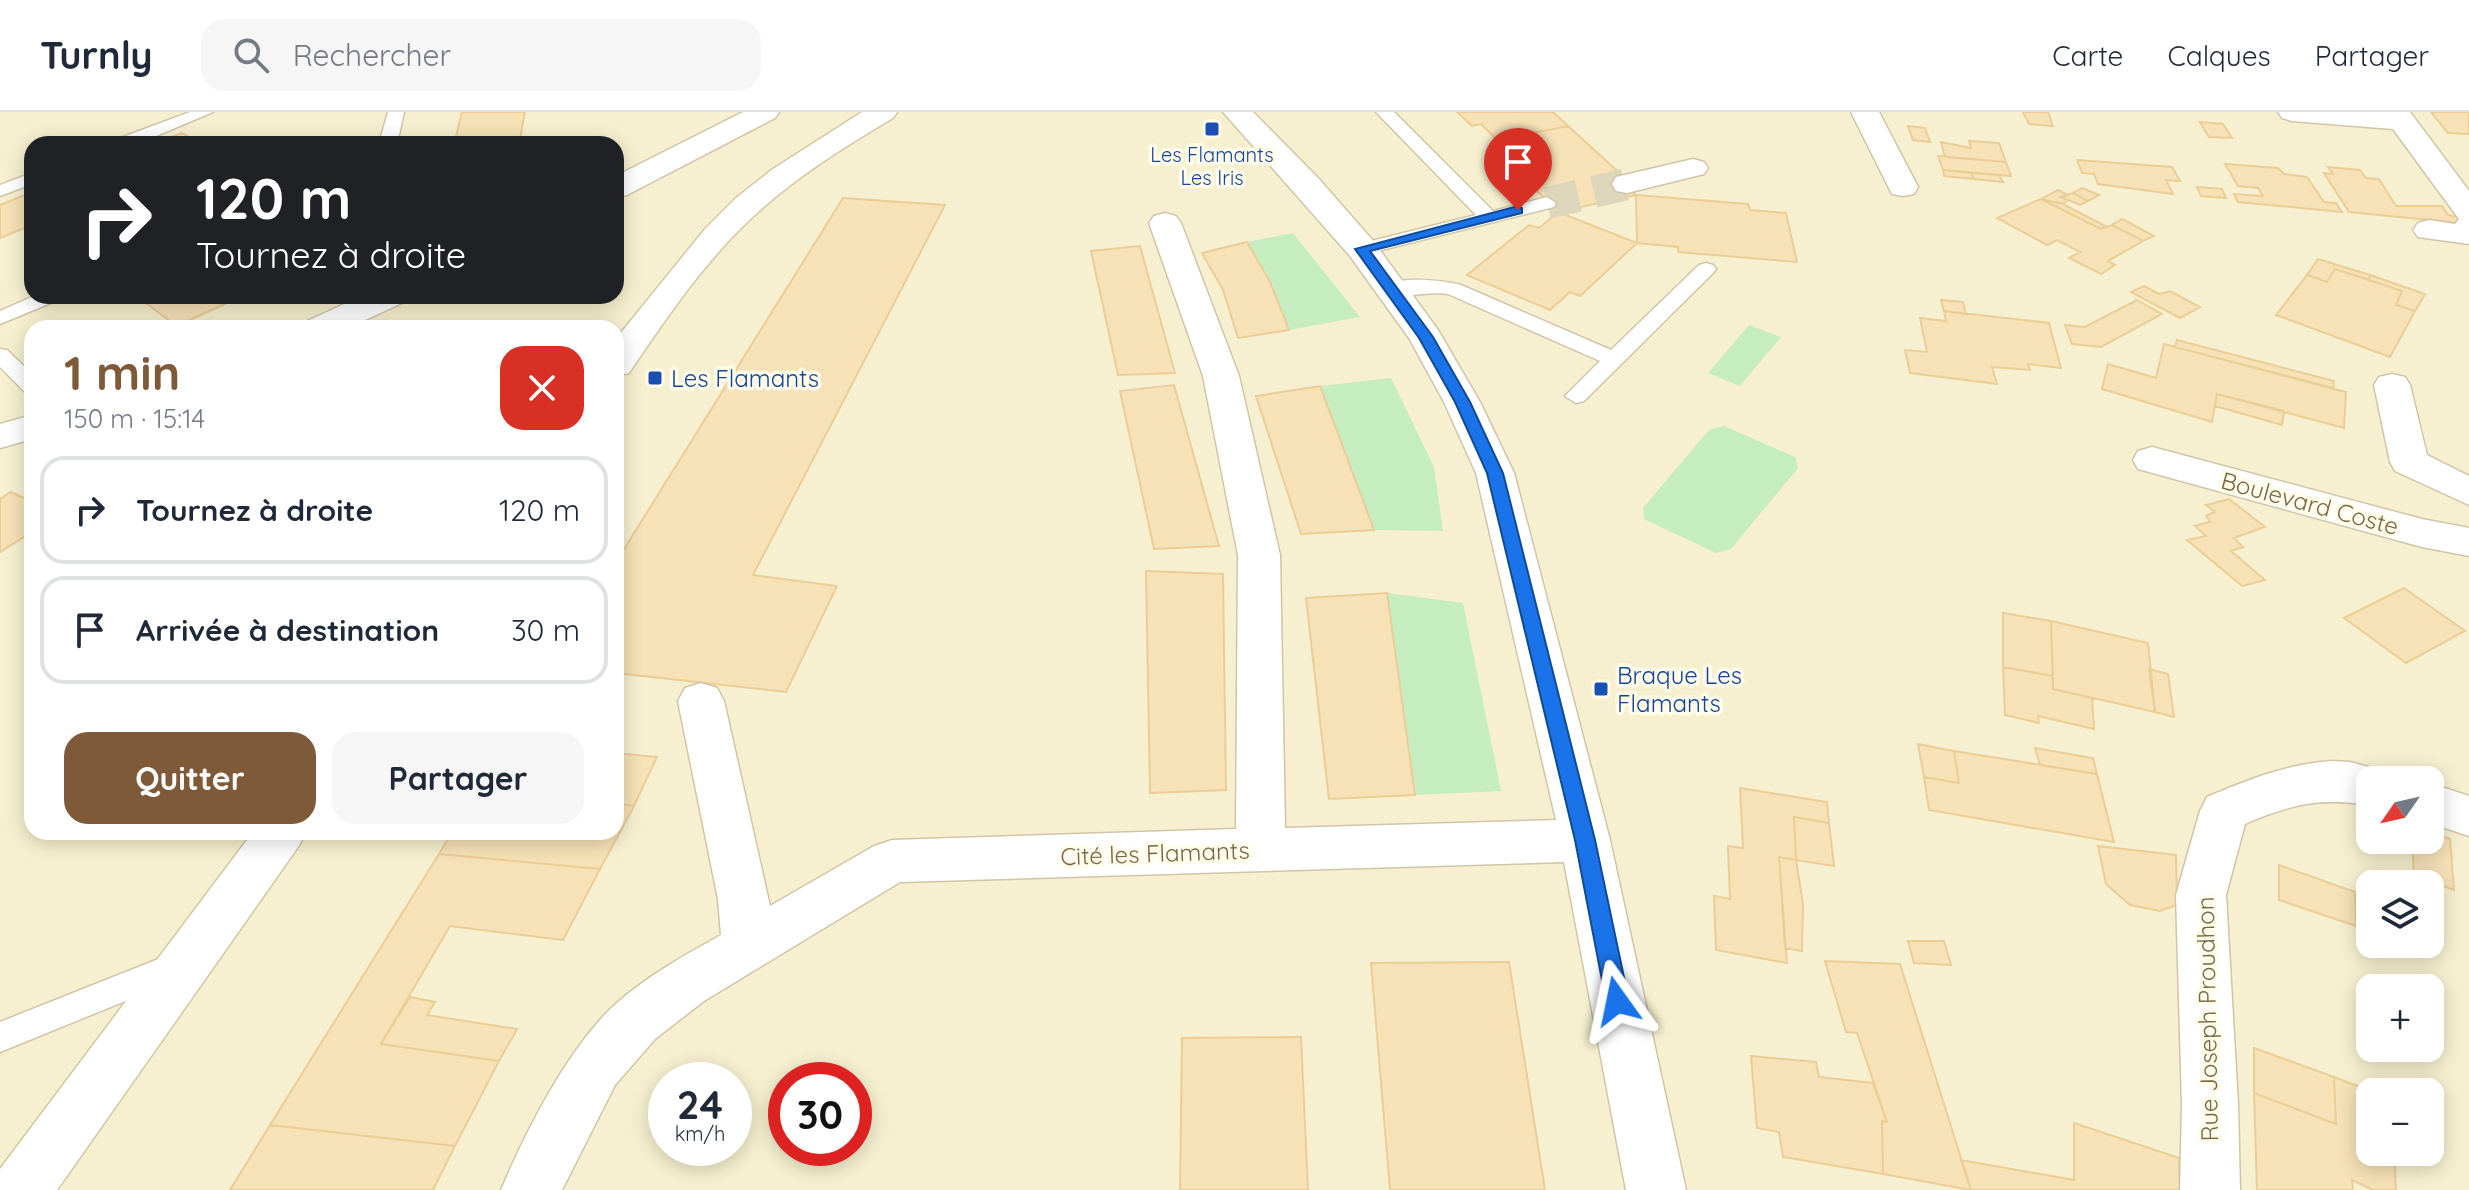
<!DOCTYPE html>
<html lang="fr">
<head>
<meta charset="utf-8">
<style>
  :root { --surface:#fff; --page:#f6f6f7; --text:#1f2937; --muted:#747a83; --line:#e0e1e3; --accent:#7f5a39 }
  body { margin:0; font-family:Quicksand,sans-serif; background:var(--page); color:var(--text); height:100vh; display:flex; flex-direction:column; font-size:30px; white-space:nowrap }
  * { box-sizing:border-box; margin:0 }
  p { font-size:26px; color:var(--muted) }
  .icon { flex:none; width:44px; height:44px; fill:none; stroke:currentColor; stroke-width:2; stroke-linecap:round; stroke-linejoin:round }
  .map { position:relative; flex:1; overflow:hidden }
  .sheet { position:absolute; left:24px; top:208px; width:600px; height:520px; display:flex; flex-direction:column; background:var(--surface); border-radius:24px; box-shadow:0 4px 20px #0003 }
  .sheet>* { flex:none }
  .banner { position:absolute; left:24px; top:24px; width:600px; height:168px; border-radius:24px; box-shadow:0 4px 20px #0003; background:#202124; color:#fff; overflow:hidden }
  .needle { width:52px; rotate:236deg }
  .buttons { position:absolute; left:2356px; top:654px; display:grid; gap:16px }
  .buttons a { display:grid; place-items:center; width:88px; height:88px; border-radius:16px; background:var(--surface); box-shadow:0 4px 20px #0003; font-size:40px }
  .speed { position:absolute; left:648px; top:950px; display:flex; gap:16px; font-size:40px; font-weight:700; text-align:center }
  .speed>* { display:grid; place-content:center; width:104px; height:104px; border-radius:50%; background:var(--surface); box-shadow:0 4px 20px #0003; line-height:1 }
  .speed small { font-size:20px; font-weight:400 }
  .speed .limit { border:12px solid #d22; background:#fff; color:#111 }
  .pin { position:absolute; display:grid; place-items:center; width:68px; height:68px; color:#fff; margin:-82px -34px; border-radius:50% 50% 50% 0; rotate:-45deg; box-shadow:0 0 8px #0007 }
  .pin .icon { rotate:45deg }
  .me { position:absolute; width:88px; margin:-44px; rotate:348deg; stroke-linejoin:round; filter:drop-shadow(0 0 6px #0008) }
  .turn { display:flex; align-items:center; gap:28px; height:168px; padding:0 40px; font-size:36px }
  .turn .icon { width:104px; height:104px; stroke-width:2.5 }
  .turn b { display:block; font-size:56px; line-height:68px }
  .round { display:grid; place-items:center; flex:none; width:84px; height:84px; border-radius:24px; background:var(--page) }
  .summary { display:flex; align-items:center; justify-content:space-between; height:136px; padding:0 40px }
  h1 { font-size:48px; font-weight:700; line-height:60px; color:var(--accent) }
  .primary-button { display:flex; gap:16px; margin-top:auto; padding:16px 40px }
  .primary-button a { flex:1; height:92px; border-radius:24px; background:var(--accent); color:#fff; font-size:32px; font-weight:700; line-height:92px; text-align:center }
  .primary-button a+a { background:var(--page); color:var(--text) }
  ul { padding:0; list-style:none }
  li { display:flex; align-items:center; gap:24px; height:108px; margin:0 16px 12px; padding:0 24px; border:4px solid var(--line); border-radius:24px }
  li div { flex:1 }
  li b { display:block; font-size:30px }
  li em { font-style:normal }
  header { display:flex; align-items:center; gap:48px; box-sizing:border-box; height:112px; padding:0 40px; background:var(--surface); border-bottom:2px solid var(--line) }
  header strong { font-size:38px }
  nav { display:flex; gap:44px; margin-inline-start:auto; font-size:28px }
  .search { width:560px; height:72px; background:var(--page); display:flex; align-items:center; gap:20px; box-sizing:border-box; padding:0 28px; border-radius:24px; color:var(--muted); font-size:30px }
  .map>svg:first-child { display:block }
  .residential { fill:#f7f0d0; fill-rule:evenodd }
  .green { fill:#c5edbf }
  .building { fill:#f7e2b7; stroke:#ebcd96; stroke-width:2 }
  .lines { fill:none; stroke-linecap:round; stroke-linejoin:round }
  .street-tunnel { stroke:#ddd6bb; stroke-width:32; stroke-dasharray:32 16; stroke-linecap:butt }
  .lane-casing { stroke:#d1c5a8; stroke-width:3 }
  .street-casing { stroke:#d1c5a8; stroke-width:3 }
  .secondary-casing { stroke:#d4c7a4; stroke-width:3 }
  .lane { fill:#fff; fill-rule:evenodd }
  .street { fill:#fff; fill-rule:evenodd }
  .secondary { fill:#fff; fill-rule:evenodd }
  .route { fill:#1a73e8; stroke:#114b97; stroke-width:2 }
  .transit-dot { fill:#1a4fb4; stroke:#fffdea; stroke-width:3 }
  .labels { text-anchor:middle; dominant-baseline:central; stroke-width:7; stroke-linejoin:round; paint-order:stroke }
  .far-transit-label { font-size:20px; fill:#164399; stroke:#fffdea }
  .transit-label { font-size:24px; fill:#164399; stroke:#fffdea; text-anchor:start }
  .street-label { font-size:24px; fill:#796646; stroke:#fffdea }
</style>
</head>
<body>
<header>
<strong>Turnly</strong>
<div class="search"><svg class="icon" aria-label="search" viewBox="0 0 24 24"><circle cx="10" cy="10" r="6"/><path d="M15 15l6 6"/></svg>Rechercher</div>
<nav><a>Carte</a><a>Calques</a><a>Partager</a></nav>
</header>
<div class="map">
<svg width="2469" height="1078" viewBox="0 0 2469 1078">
  <rect width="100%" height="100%" fill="#fefbe2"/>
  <path class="residential" d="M0 0H2469V1078H0ZM32 32H616V184H32ZM32 216H616V720H32ZM2370 668H2430V728H2370ZM2370 772H2430V832H2370ZM2370 876H2430V936H2370ZM666 968H734V1036H666ZM786 968H854V1036H786ZM2370 980H2430V1040H2370Z"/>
  <path class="green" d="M1293 121 1360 205 1289 218 1270 170 1247 130Z
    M1749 213 1781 225 1740 274 1708 261Z
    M1391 266 1434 355 1443 419 1374 418 1320 274Z
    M1724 314 1795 345 1798 356 1731 437 1716 441 1644 407 1643 396 1709 318Z
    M1387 481 1463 491 1501 679 1415 683Z"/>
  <path class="building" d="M462 0H525L519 32H454Z
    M1457 0H1553L1568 14 1497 28 1481 12 1472 14Z
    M2023 0H2048L2053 14 2029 12Z
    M2431 0H2469V22L2448 21Z
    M2200 10 2223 12 2232 26 2209 25Z
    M1568 14 1623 64 1617 66 1636 83 1558 100 1504 46 1513 44 1497 28Z
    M1908 14 1925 16 1930 30 1913 28Z
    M182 21 201 32H154Z
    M1969 29 1999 31 2006 50 1945 45 1941 30 1971 36Z
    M1938 44 2006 50 2011 64 1943 58Z
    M2077 48 2172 55 2180 69 2166 68 2173 82 2098 72 2094 62 2082 61Z
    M2225 52 2278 56 2284 62 2307 65 2324 90 2336 91 2342 100 2238 90 2234 82 2263 84 2258 76 2238 74Z
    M2328 55 2360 58 2366 66 2379 67 2396 94H2442L2448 103 2457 105 2460 111 2349 100 2324 61 2333 62Z
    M1943 58 1971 61 1974 67 1944 64Z
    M1971 61 1999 63 2003 70 1974 67Z
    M2197 75 2222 77 2226 86 2201 84Z
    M2082 76 2099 83 2088 89 2073 81Z
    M2058 78 2066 82 2061 85 2068 88 2063 92 2041 87Z
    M32 80V113L0 126V93Z
    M2073 81 2088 89 2080 93 2061 85Z
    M1636 83 1748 92 1750 98 1786 101 1797 150 1678 140V135L1637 131Z
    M843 86 945 93 753 463 837 474 786 580 616 561V450Z
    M2041 87 2101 117 2112 113 2143 129 2108 149 2115 153 2101 162 2069 146 2080 140 2057 128 2047 133 1997 106Z
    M2041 87 2063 92 2105 114 2101 117Z
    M1558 100 1637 131 1580 184 1570 180 1550 198 1467 163 1529 113 1539 116Z
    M2122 107 2154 124 2143 129 2112 113Z
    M1247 130 1270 170 1289 218 1238 226 1223 178 1202 141Z
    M1140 134 1175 261 1118 263 1091 139Z
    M2318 147 2370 163 2369 168 2335 157 2327 170 2307 163Z
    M2335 157 2402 179 2396 193 2415 199 2390 245 2276 203 2307 163 2327 170Z
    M2370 163 2425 182 2415 199 2396 193 2402 179 2369 168Z
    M2144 174 2159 182 2170 179 2200 195 2180 206 2131 180Z
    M154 184H242L177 214 143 189Z
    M1941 188 1963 190 1966 202 1944 199Z
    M2137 188 2162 202 2101 235 2072 232 2065 213 2085 215Z
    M1944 199 2049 211 2061 256 2028 252 2030 258 1992 255 1997 272 1910 261 1905 238 1927 240 1920 206 1946 209Z
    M2177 228 2334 269 2333 276 2175 235Z
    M2164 232 2346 280 2344 316 2217 282 2212 310 2102 277 2108 252 2156 266Z
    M1174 273 1219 434 1154 437 1120 279Z
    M1320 274 1374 418 1301 422 1256 284Z
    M2217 282 2284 299 2282 313 2215 294Z
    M11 380 32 390V420L0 440V387Z
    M2229 387 2265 415 2234 426 2243 435 2231 439 2265 468 2242 474 2187 428 2206 424 2195 414 2210 410 2206 404 2215 400 2206 393Z
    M1146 459 1223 462 1226 678 1150 681Z
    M2404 476 2465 519 2406 551 2344 506Z
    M1387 481 1415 683 1329 687 1306 486Z
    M2003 501 2051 509 2053 564 2003 555Z
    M2051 509 2148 531 2155 600 2053 577Z
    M2003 555 2053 564V577L2092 586 2094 617 2038 604 2039 611 2005 603Z
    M2149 557 2168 562 2174 605 2155 600Z
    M1918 632 1954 639 1959 671 1924 665Z
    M2035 636 2093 646 2097 662 2040 653Z
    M1954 639 2097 662 2114 730 1929 698 1924 665 1959 671Z
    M616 641 657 645 634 694 616 691Z
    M1740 676 1827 690 1829 711 1794 705 1796 748 1779 745 1787 851 1716 838 1714 784 1730 787 1728 734 1743 736Z
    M616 691 634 694 600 757 439 742 452 720H616Z
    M1794 705 1829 711 1834 754 1796 748Z
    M2430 720 2450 727 2454 778 2414 763 2412 728H2430Z
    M2098 734 2176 743 2177 793 2160 799 2130 793 2106 772Z
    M439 742 600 757 563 828 450 814 381 932 499 949 455 1034 270 1013Z
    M1779 745 1796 748 1803 792 1802 839 1785 836Z
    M2279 753 2355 780 2356 814 2279 788Z
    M1908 829H1944L1951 853 1914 851Z
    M1825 849 1900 852 1971 1078 1883 1062 1882 1009 1887 1010 1857 921 1846 920Z
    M1509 850 1545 1078H1390L1371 851Z
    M410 885 435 890 427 903 517 917 499 949 381 932Z
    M1301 925 1308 1078H1180L1182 926Z
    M2254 936 2334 965 2336 1012 2254 981Z
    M1751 944 1816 950 1819 965 1873 971 1887 1010 1882 1009 1883 1062 1783 1045 1779 1020 1757 1016Z
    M2334 965 2373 980H2370V1040H2394L2396 1078H2373L2352 1068 2353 1078H2257L2254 981 2336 1012Z
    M2074 1011 2179 1046 2180 1078H1971L1961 1048 2074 1068Z
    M270 1013 455 1034 433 1078H230Z"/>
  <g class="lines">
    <path class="street-tunnel" d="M1547 91 1627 72"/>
    <defs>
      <path id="lane" d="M190 0H213L137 32H112L115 28Z
        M388 0H404L397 32H379Z
        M1376 0H1394L1493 99 1547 85 1556 91 1554 95 1362 143 1355 141 1352 137 1355 133 1476 103Z
        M32 61V72L0 84V73Z
        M1706 151 1713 153 1716 157 1713 161 1584 289 1576 291 1565 284 1600 249 1448 182C1429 178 1394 190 1381 177 1395 163 1442 168 1461 173L1611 238 1699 153Z
        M34 184H61L58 188 0 212V199Z
        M0 237 7 238 32 262V281L24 279 0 255Z
        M176 840 187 844 192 854 187 864 0 940V910Z"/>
      <path id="street" d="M743 0H779L775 6 627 83 616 85V64Z
        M1223 0H1253L1319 67 1374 130 1438 218 1480 290 1514 361 1610 728 1686 1078H1626L1564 750 900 770 704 889 655 927 615 973 562 1078H501C526 1019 570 932 618 890 649 863 685 843 721 823L718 787 678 589 685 576 701 571 717 576 724 589 770 794 874 734 892 728 1236 717 1238 443 1203 264 1149 111 1154 104 1165 101 1176 104 1181 111 1239 264 1280 443 1285 716 1556 708 1476 361 1444 290 1409 226 1350 144Z
        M1851 0H1879L1918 75 1914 82 1903 84 1892 82Z
        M2278 0H2410L2469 79V132L2418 125 2413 118 2418 111 2429 108 2455 112 2459 107 2393 17 2292 9 2282 6Z
        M1693 47 1704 50 1708 56 1704 62 1627 81 1616 79 1612 72 1616 65Z
        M362 184H407L402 191 348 216H302L307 209Z
        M2392 262 2405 265 2410 273 2427 343 2469 364V393L2395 359 2390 350 2374 273 2379 265Z
        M32 303V327L0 336V312Z
        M2152 335 2422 407 2469 416V444L2422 435 2138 357 2133 348 2138 339Z
        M2331 649 2350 650 2387 660 2391 668H2370V694C2324 684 2288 693 2245 712L2226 783 2238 992 2240 1078H2180L2182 992 2176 783 2200 699 2207 685C2247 668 2287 652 2331 649Z
        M2430 671 2469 684V724L2430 711Z"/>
      <path id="secondary" d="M862 0H897L893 6C846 34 797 64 756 102 706 147 667 205 629 261L616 264V227L705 117 736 86 773 57Z
        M253 720H306L298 735 57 1078H0V1057Z"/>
    </defs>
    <use href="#lane" class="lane-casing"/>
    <use href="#street" class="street-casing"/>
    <use href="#secondary" class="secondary-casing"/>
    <use href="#lane" class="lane"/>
    <use href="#street" class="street"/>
    <use href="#secondary" class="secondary"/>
  </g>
  <path class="route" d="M1518 94 1522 96V101L1370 139 1433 225 1470 290 1503 361 1595 728 1629 889 1625 896 1617 899 1610 896 1606 889 1575 728 1487 361 1455 290 1419 226 1355 137Z"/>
  <g class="transit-dot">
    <rect x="1204" y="9" width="16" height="16" rx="4"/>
    <rect x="647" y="258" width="16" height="16" rx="4"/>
    <rect x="1593" y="569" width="16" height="16" rx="4"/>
  </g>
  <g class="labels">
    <g class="far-transit-label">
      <text x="1212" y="42">Les Flamants<tspan x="1212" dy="23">Les Iris</tspan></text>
    </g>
    <g class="transit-label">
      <text x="671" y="266">Les Flamants</text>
      <text x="1617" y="563">Braque Les<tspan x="1617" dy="28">Flamants</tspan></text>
    </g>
    <g class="street-label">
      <text transform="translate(2310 391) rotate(15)">Boulevard Coste</text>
      <text transform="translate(1155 741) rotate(-2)">Cité les Flamants</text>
      <text transform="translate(2207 907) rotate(-91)">Rue Joseph Proudhon</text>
    </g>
  </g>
</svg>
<div class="buttons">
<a><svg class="needle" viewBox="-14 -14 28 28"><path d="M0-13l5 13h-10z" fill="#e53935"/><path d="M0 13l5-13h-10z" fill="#747a83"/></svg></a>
<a><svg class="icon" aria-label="layers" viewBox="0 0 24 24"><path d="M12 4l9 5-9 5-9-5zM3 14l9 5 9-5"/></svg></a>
<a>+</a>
<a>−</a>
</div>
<div class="speed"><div>24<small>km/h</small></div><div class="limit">30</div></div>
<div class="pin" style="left:1518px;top:98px;background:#d93025"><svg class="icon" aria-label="arrive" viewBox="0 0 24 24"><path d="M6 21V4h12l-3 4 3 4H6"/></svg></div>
<svg class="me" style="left:1617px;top:889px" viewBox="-20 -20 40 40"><path d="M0-17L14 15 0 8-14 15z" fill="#1a73e8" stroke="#fff" stroke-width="4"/></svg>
<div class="banner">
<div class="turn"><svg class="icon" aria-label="right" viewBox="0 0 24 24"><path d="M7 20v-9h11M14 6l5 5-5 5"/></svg><div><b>120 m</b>Tournez à droite</div></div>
</div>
<section class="sheet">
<div class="summary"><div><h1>1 min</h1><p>150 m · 15:14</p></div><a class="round" style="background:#d93025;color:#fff"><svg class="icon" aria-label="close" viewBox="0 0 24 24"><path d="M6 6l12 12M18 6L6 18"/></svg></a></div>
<ul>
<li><svg class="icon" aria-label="right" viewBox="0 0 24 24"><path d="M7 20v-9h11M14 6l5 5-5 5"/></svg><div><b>Tournez à droite</b></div><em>120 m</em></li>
<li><svg class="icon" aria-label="arrive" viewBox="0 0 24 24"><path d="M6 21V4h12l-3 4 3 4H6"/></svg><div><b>Arrivée à destination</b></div><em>30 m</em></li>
</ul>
<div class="primary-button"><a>Quitter</a><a>Partager</a></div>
</section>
</div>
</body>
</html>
